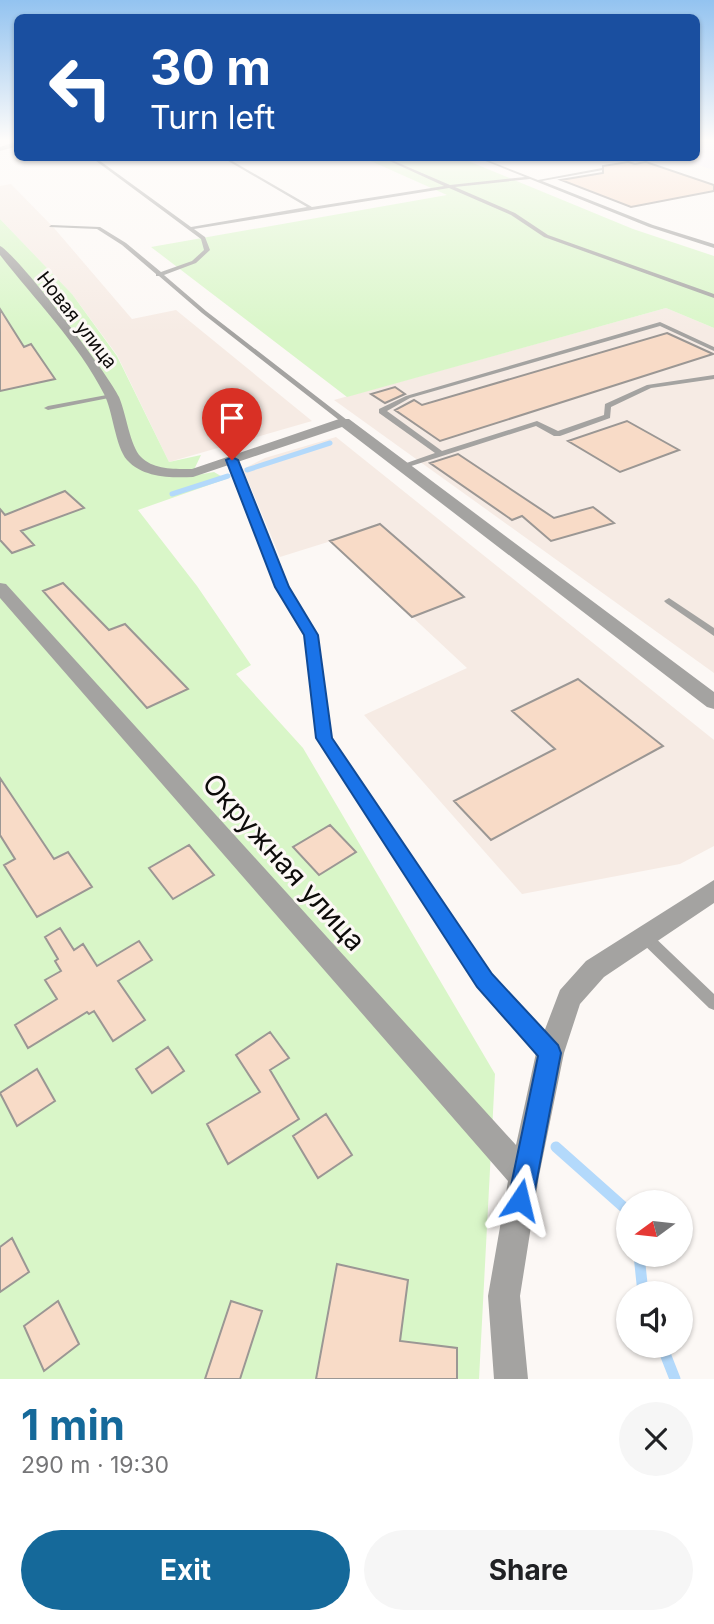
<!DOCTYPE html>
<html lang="en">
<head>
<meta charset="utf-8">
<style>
  :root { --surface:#fff; --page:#f6f6f6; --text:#202124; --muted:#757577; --accent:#15699a }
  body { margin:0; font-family:Inter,sans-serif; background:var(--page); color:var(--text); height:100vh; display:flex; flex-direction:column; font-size:26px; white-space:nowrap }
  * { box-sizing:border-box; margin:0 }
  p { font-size:23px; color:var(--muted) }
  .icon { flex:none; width:38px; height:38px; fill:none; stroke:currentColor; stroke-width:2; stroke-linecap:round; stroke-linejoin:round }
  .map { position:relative; height:1379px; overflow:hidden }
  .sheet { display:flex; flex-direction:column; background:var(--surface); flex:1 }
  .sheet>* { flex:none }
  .top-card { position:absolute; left:14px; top:14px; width:686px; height:147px; border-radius:10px; box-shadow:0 2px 5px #0004; background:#1a4fa0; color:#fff; overflow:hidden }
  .needle { width:46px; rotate:255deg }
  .buttons { position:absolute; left:616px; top:1190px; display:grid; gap:14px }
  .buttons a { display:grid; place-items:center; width:77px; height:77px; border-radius:50%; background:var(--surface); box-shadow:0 2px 5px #0004; font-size:35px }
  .pin { position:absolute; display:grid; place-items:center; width:60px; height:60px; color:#fff; margin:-72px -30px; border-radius:50% 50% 50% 0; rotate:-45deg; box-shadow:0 0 7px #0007 }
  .pin .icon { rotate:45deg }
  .me { position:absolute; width:77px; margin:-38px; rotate:10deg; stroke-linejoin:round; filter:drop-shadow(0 0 5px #0008) }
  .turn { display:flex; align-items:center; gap:24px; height:147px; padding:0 21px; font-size:32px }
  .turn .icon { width:91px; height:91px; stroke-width:2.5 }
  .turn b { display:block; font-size:49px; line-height:60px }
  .round { display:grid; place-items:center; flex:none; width:74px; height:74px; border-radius:37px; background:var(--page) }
  .head { display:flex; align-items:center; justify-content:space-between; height:119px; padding:0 21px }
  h1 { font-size:42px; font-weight:700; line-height:52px; color:var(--accent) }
  .primary-button { display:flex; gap:14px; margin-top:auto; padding:14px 21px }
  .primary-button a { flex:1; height:80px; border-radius:42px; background:var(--accent); color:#fff; font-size:28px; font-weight:700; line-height:80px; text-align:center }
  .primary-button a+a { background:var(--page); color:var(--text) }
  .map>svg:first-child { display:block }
  .built { fill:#f6ebe4 }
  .education { fill:#f2ebfd }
  .green { fill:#d9f6c8 }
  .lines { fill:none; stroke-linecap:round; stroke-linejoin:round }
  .stream-far1 { stroke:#b3d9fb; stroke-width:5 }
  .stream { stroke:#b3d9fb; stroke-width:11 }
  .building { fill:#f8dbc7; stroke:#9b9794; stroke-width:2 }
  .service { fill:#a4a3a1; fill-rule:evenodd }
  .minor { fill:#a4a3a1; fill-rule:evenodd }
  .route { fill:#1a73e8; stroke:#114b97; stroke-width:2 }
  .labels { text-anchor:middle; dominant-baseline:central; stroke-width:6; stroke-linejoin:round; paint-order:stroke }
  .far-street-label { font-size:19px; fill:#0d0b0a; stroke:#fcf8f5 }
  .near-street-label { font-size:28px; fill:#0d0b0a; stroke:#fcf8f5 }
</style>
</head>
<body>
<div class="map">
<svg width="714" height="1379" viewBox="0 0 714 1379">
  <rect width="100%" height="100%" fill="#fcf8f5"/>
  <path class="built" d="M11 184 54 228 132 319 176 310 312 421 169 462 117 355 72 294 0 219V186Z
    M666 308 714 328V673L334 400Z
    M336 437 714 740V846L680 864 522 894 364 715 467 668 331 541 280 557 243 469 265 458Z"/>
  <path class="education" d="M697 141H714V170L675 158H696Z"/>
  <path class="green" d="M364 158H461L633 229 714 256V328L666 308 347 397 151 247 447 195Z
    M0 219 72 294 117 356 169 462 201 455 191 476 214 472 226 479 138 510 197 586 251 665 236 674 303 748 495 1074 479 1379H0Z"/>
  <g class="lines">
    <path class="stream-far1" d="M247 470 330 443
      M172 494 228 476"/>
    <path class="stream" d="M556 1147 628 1211
      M639 1255 643 1293
      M662 1346 675 1379"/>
  </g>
  <path class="building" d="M628 162 635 164 646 162 714 185V191L631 207 561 180 603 173V166Z
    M0 309 24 347 31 344 55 379 0 391Z
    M667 333 713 354 440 441 395 410 414 400 422 405Z
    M395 387 405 394 385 403 371 394Z
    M627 421 679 450 620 472 568 441Z
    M458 454 554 518 593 507 614 523 551 541 522 516 512 520 430 463Z
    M65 491 84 508 21 531 34 545 12 553 0 540V509L5 515Z
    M380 524 464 597 412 617 330 541Z
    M63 583 109 630 125 624 188 689 147 708 43 591Z
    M578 679 663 746 491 840 454 801 555 749 512 711Z
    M0 778 54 859 68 852 92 887 37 917 4 865 15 859 0 835Z
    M330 825 356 852 319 875 293 847Z
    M189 845 214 875 173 899 149 868Z
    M60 928 74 950 83 944 97 966 139 941 152 960 118 981 145 1020 113 1041 94 1011 89 1014 87 1012 28 1048 15 1025 57 999 45 980 61 971 55 961 58 959 45 937Z
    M270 1032 289 1058 270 1070 299 1119 228 1164 207 1124 260 1092 236 1055Z
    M168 1047 184 1071 152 1093 136 1069Z
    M37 1069 55 1101 17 1126 0 1093Z
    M326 1114 352 1155 318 1178 293 1136Z
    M12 1238 29 1272 0 1292V1247Z
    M337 1264 408 1280 400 1341 457 1348V1379H316Z
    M58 1301 79 1344 44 1371 24 1326Z
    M231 1301 262 1311 240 1379H205Z"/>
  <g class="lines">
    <path class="service" d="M92 158H96L191 227 307 207 223 158H227L312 207 444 186 383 158H387L450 185 525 177 478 158H482L538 180 602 168 603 170 542 181 653 225 714 244V248L649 227 530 179 455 187 515 213 548 235 714 294V298L544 237 511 215 449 188 194 229 205 237 210 250 196 263 164 275 206 311 347 420 348 422 344 424 202 313 159 276H156V274L122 245 97 229 49 227 51 225 100 227 126 243 161 272 192 261 204 250 201 239Z
      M660 322 714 347V351L660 326 410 398 387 411 442 451 537 421 558 431 604 415 605 404 647 385 714 375V379L651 388 611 407 610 418 560 436H554L536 426 405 468H402L398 466 435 453 379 413V409L406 396Z
      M112 394 115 396 114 397 48 410 44 408 48 406Z
      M229 458H235L236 460 287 587 316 635 329 739 489 976 553 1045 555 1050 553 1055 548 1057 543 1055 479 984 318 739 306 635 277 587 228 460Z
      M669 598 714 628V636L666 603 664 601Z
      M643 929 648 931 714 994V1010L709 1008 638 939 636 935 638 931Z"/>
    <path class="minor" d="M18 141V146L0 151V147Z
      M0 246C18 255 109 375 119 397 126 413 130 446 141 457 154 470 175 469 192 469L339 419H349L714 692V709L707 707 342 427 193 477C172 478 143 478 127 460 115 446 113 411 104 394 78 343 35 300 0 255Z
      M0 583 6 584 516 1145 536 1053 560 990 586 961 714 880V903L604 977 580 1004 564 1053 539 1176 520 1296 528 1379H494L488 1296 508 1181 0 598Z"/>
  </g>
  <linearGradient id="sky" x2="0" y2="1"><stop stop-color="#93c3f0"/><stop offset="0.42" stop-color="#fefcfa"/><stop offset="1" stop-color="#fefcfa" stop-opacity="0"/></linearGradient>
  <rect width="714" height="334" fill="url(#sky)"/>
  <path class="route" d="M232 457 238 460 289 587 318 635 332 738 492 974 558 1045 561 1053 533 1200 529 1209 520 1213 511 1209 508 1200 538 1056 477 987 316 738 304 635 275 587 226 460Z"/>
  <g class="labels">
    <g class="far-street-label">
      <text transform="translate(77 320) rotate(52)">Новая улица</text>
    </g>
    <g class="near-street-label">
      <text transform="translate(284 862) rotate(48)">Окружная улица</text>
    </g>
  </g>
</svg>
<div class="buttons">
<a><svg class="needle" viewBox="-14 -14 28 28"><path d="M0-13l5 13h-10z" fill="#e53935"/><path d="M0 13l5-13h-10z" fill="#757577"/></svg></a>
<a><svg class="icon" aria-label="sound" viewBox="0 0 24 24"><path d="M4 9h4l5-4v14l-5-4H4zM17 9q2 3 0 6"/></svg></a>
</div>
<div class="pin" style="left:232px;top:460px;background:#d93025"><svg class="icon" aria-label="arrive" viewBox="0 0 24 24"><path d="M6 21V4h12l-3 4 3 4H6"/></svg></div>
<svg class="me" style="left:520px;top:1200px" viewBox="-20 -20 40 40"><path d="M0-17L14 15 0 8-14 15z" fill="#1a73e8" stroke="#fff" stroke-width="4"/></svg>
<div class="top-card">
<div class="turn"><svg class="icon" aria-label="left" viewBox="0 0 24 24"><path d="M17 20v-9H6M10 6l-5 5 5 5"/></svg><div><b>30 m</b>Turn left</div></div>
</div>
</div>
<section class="sheet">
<div class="head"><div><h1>1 min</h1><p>290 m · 19:30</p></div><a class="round"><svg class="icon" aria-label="close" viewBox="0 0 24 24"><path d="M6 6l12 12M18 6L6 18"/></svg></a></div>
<div class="primary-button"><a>Exit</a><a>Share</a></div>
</section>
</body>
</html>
